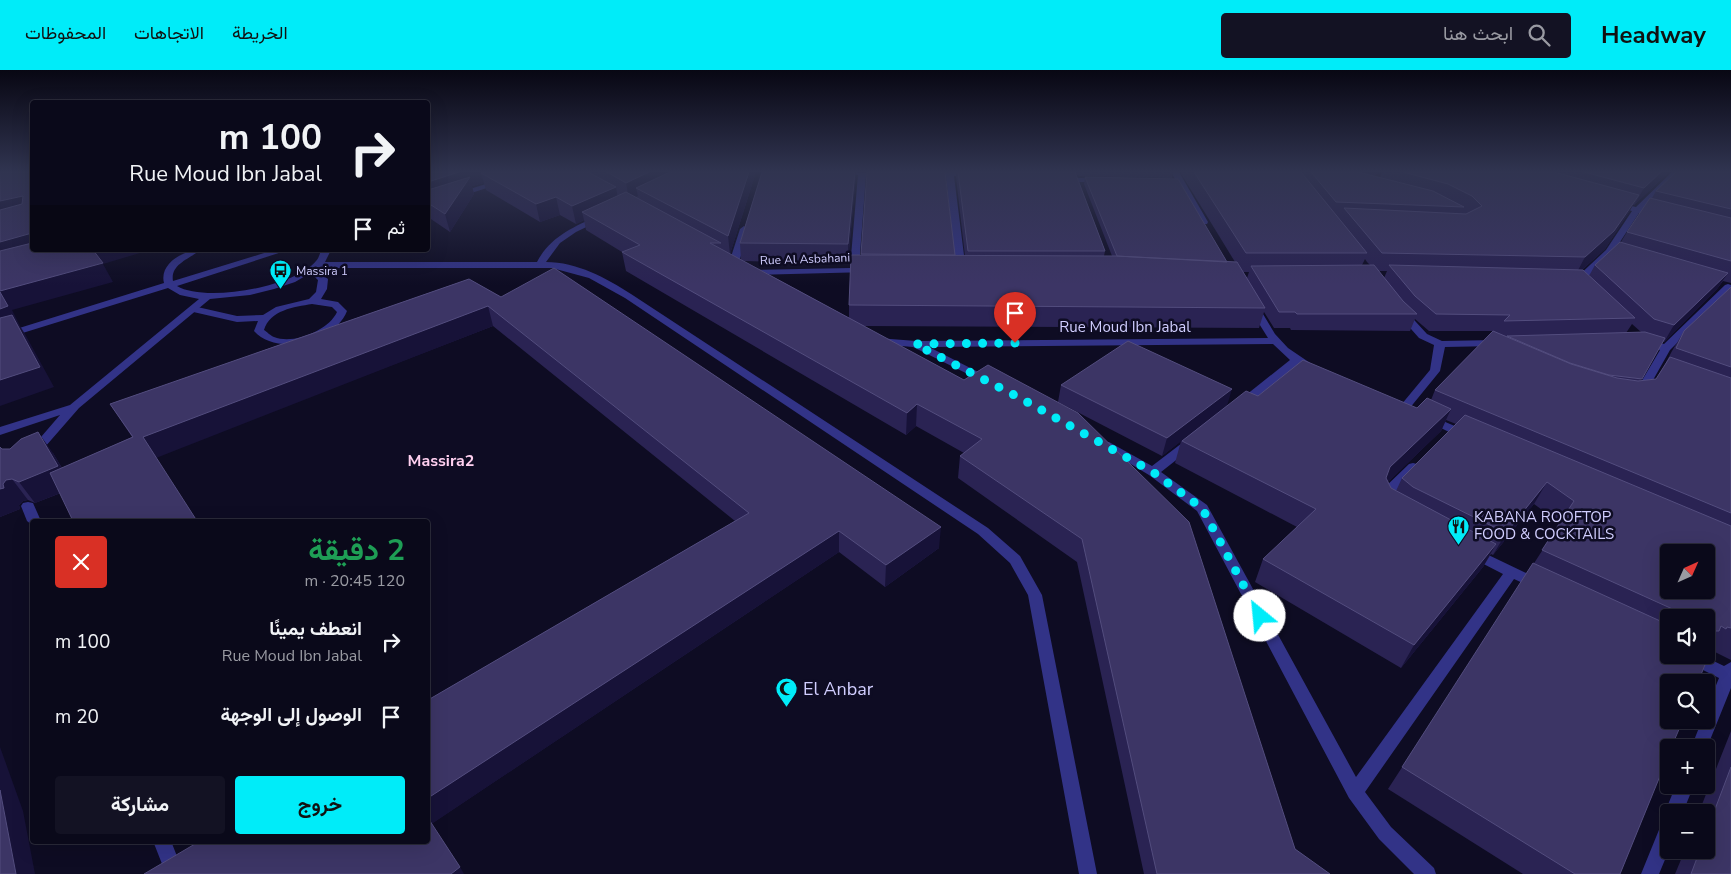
<!DOCTYPE html>
<html lang="ar">
<head>
<meta charset="utf-8">
<style>
  :root { --surface:#0a091a; --page:#131223; --text:#f1f3f6; --muted:#999aa2; --line:#2a2a39; --accent:#00ecf9 }
  body { margin:0; font-family:"Nunito Sans",Vazirmatn,sans-serif; background:var(--page); color:var(--text); direction:rtl; height:100vh; display:flex; flex-direction:column; font-size:19px; white-space:nowrap }
  * { box-sizing:border-box; margin:0 }
  p { font-size:16px; color:var(--muted) }
  .icon { flex:none; width:28px; height:28px; fill:none; stroke:currentColor; stroke-width:2; stroke-linecap:round; stroke-linejoin:round }
  .map { position:relative; flex:1; overflow:hidden; direction:ltr }
  .sheet { position:absolute; left:30px; top:449px; width:400px; height:325px; display:flex; flex-direction:column; background:var(--surface); border-radius:5px; box-shadow:0 5px 20px #0002,0 0 0 1px var(--line); direction:rtl }
  .sheet>* { flex:none }
  .guide { position:absolute; left:30px; top:30px; width:400px; height:152px; border-radius:5px; box-shadow:0 5px 20px #0002,0 0 0 1px var(--line); direction:rtl; background:#0a091a; color:var(--text); overflow:hidden }
  .needle { width:32px; rotate:45deg }
  .fabs { position:absolute; left:1660px; top:474px; display:grid; gap:10px }
  .fabs a { display:grid; place-items:center; width:55px; height:55px; border-radius:5px; background:var(--surface); box-shadow:0 5px 20px #0002,0 0 0 1px var(--line); font-size:25px }
  .pin { position:absolute; display:grid; place-items:center; width:42px; height:42px; color:#fff; margin:-51px -21px; border-radius:50% 50% 50% 0; rotate:-45deg; box-shadow:0 0 5px #0007 }
  .pin .icon { rotate:45deg }
  .me { position:absolute; width:55px; margin:-28px; rotate:332deg; stroke-linejoin:round; filter:drop-shadow(0 0 4px #0008) }
  .turn { display:flex; align-items:center; gap:18px; height:105px; padding:0 25px; font-size:22px }
  .turn .icon { width:65px; height:65px; stroke-width:2.5 }
  .turn b { display:block; font-size:35px; line-height:42px }
  .then { display:flex; align-items:center; height:48px; padding:0 25px; background:#0003; gap:10px; font-size:19px }
  .round { display:grid; place-items:center; flex:none; width:52px; height:52px; border-radius:5px; background:var(--page) }
  .overview { display:flex; align-items:center; justify-content:space-between; height:85px; padding:0 25px }
  h1 { font-size:30px; font-weight:700; line-height:38px; color:#1e9e55 }
  .action { display:flex; gap:10px; margin-top:auto; padding:10px 25px }
  .action a { flex:1; height:58px; border-radius:5px; background:var(--accent); color:#111; font-size:20px; font-weight:700; line-height:58px; text-align:center }
  .action a+a { background:var(--page); color:var(--text) }
  ul { padding:0; list-style:none }
  li { display:flex; align-items:center; gap:15px; height:75px; padding:0 25px }
  li div { flex:1 }
  li b { display:block; font-size:19px }
  li em { font-style:normal }
  header { display:flex; align-items:center; gap:30px; box-sizing:border-box; height:70px; padding:0 25px; background:var(--accent); color:#111 }
  header strong { font-size:24px }
  nav { display:flex; gap:28px; margin-inline-start:auto; font-size:18px }
  .search { width:350px; height:45px; background:var(--page); display:flex; align-items:center; gap:12px; box-sizing:border-box; padding:0 18px; border-radius:5px; color:var(--muted); font-size:19px }
  .map>svg:first-child { display:block }
  .lines { fill:none; stroke-linecap:round; stroke-linejoin:round }
  .service { fill:#323387; fill-rule:evenodd }
  .minor { fill:#323387; fill-rule:evenodd }
  .wall { fill:#2a2353; fill-rule:evenodd }
  .shaded-wall { fill:#171238 }
  .building { fill:#3c3565; stroke:#534d7e; fill-rule:evenodd }
  .route { stroke:#00ecf9; stroke-width:9; stroke-dasharray:0 16.2 }
  .labels { text-anchor:middle; dominant-baseline:central; stroke-width:5; stroke-linejoin:round; paint-order:stroke }
  .far-street-label { font-size:12px; fill:#d1ceff; stroke:#0e0c23 }
  .far-poi-label { font-size:12px; fill:#d1ceff; stroke:#0e0c23; text-anchor:start }
  .street-label { font-size:15px; fill:#d1ceff; stroke:#0e0c23 }
  .poi-label { font-size:15px; fill:#d1ceff; stroke:#0e0c23; text-anchor:start }
  .neighbourhood-label { font-size:16px; font-weight:bold; fill:#ffd0f0; stroke:#0e0c23 }
  .near-poi-label { font-size:18px; fill:#d1ceff; stroke:#0e0c23; text-anchor:start }
</style>
</head>
<body>
<header>
<strong>Headway</strong>
<div class="search"><svg class="icon" aria-label="search" viewBox="0 0 24 24"><circle cx="10" cy="10" r="6"/><path d="M15 15l6 6"/></svg>ابحث هنا</div>
<nav><a>الخريطة</a><a>الاتجاهات</a><a>المحفوظات</a></nav>
</header>
<div class="map">
<svg width="1731" height="804" viewBox="0 0 1731 804">
  <rect width="100%" height="100%" fill="#0e0c23"/>
  <g class="lines">
    <path class="service" d="M311 196 328 209 327 219 321 229 338 232 347 241C335 272 277 287 254 261L258 251 237 252 189 241 188 239 193 236 237 246 263 245 276 237 309 229 316 222 318 210 306 199ZM312 234 332 237 337 242C329 260 294 275 274 267 271 266 267 262 264 260 270 240 294 237 312 234Z"/>
    <path class="minor" d="M524 102H536L428 137V132Z
      M843 102 886 103 882 105H866L859 197 869 198V202L750 205 748 203 753 200 850 198 858 105 847 104Z
      M927 102H974L976 104 972 106H954L966 201 964 203H958L956 201 946 106 930 105Z
      M1171 102H1179L1208 152 1207 154H1201Z
      M1672 102H1681L1643 139 1660 143V147L1639 143 1612 184 1581 213H1575V209L1606 180 1632 141 1613 136V132L1636 137Z
      M1073 108H1101L1105 110 1101 112H1073Z
      M598 146 605 148 576 162 560 173 546 192C577 192 606 208 631 224L988 458 1020 486 1042 525 1097 804H1079L1028 525 1010 493 978 464 625 228 589 208 552 198H319L295 212 274 219 250 225 210 229 79 338 38 385H30L28 382 60 345 0 365V357L70 335 199 229 180 225 168 218 0 270V264L164 213C159 194 183 180 200 180 190 189 170 194 173 211L274 180H288L177 216C205 233 295 217 316 191 319 188 320 183 321 180H331L325 192H537C550 167 573 157 598 146Z
      M744 156 748 159 739 193 737 195H731L729 193 740 159Z
      M1728 214 1731 215V219L1670 280 1644 326H1636L1634 324 1660 280 1642 274 1641 272 1642 270 1646 269 1664 274 1725 215Z
      M1253 233 1257 234 1275 264 1288 278 1319 299 1314 302 1298 295 1244 337 1240 338 1234 335 1236 333 1290 290 1273 274 929 277 992 309 994 311 992 313 988 314 913 277 878 274 873 271 878 268 916 271 1268 268 1248 236Z
      M1401 239 1405 240 1427 264 1442 271 1496 270 1501 273 1496 276 1445 277 1440 301 1409 339H1401L1399 337 1401 335 1430 300 1434 275 1419 268 1396 242Z
      M1429 345 1471 363 1473 366 1467 370 1463 369 1425 350 1423 348Z
      M1190 369 1196 373 1194 376 1161 402 1207 435 1356 707 1503 504 1468 486 1466 483 1468 480H1478L1543 511 1545 515 1543 519 1538 520 1514 509 1365 722 1391 757 1434 798 1436 804H1414L1379 769 1349 728 1197 441 1149 405 1099 375 1101 372H1109L1152 396 1186 370Z
      M1413 393 1417 394 1419 397 1417 400 1391 426 1389 435H1379L1377 430 1381 421 1409 394Z
      M28 432 33 433 41 451H32V455L27 451 21 436 23 433Z
      M1678 585H1701L1724 596 1731 592V618L1706 680V678H1691L1702 650H1706V640L1719 608 1681 589Z
      M1676 715H1694L1683 742H1669V780L1659 804H1641L1663 750 1668 748 1665 742Z
      M153 771H171L184 804H166Z"/>
  </g>
  <path class="wall" d="M428 102H756L730 184 741 190 740 173 762 102H856L848 193 744 191 849 248V235L861 185 867 102 955 186H965L956 107V102H1173L1172 108 1079 106 1076 104 1105 181 1104 186H1112L1084 114 1085 107 1227 192H1235L1180 102H1380L1373 106 1380 108 1382 102H1669L1634 135H1633L1629 142 1605 179 1582 200 1589 206 1595 195 1621 172 1627 162 1652 128 1656 121 1731 102V213L1723 211 1717 219 1664 272H1663L1640 311 1656 309 1663 298 1672 281 1684 261 1731 217V590L1711 580 1620 804H1523L1388 719 1560 453 1534 434 1493 485 1491 484 1483 497 1401 598 1255 512 1263 489 1297 457 1175 393 1181 371 1162 386 1058 332 1061 315 1227 336 1258 326 1417 338 1431 330 1435 320 1493 261H1429L1415 249 1410 261 1291 260 1290 258H1274L1264 242 1259 258 863 256 964 310 988 295 1295 779 1330 804H1144L1077 492 958 408 960 386 964 383 916 356 906 365 626 201 622 182 586 160 584 150 576 154 560 145 540 152 486 120 484 113 472 116 474 124 450 162 428 147ZM1365 189 1367 192 1370 195H1362ZM1379 201H1387L1384 208ZM1243 202H1249L1247 208ZM1632 254 1641 262 1626 263ZM1446 350 1456 354 1402 408 1396 421 1391 418 1388 412 1441 361ZM1669 548H1706V585H1669Z
    M469 209 939 478 885 517 839 482 431 754 200 771 428 630 735 451 493 256 35 433 28 430 23 431 19 435 20 439 0 447V377L2 379 53 383 62 398 132 367 110 334Z
    M1731 661V804H1675L1685 780H1706V742H1699Z"/>
  <path class="shaded-wall" d="M459 102H517L481 103 484 113 472 116 474 124 450 162 445 144 428 131V112Z
    M649 102H688L636 118 638 126 629 130 626 113Z
    M749 102H756L730 184 728 166Z
    M855 102H856V106L848 193V174Z
    M1368 102H1380L1365 111Z
    M1661 102H1669L1634 135 1644 118Z
    M616 117 619 135 582 142 584 150 576 154 572 136Z
    M1639 125 1629 142 1605 179 1575 206 1585 187Z
    M23 126 32 142 0 151V131Z
    M556 127 560 145 540 152 536 134Z
    M32 163V180L0 193V172Z
    M93 180H150L103 194 113 212 12 240 20 256 25 264 54 317 0 336V221Z
    M1728 203 1717 219 1664 272 1674 255Z
    M488 236 493 256 156 388 143 367Z
    M1232 319 1227 336 1162 386 1167 368Z
    M917 334 916 356 906 365 907 343Z
    M1451 339 1441 361 1380 420 1390 397Z
    M38 362 53 383 73 418 35 433 19 412Z
    M12 409 28 430 23 431 19 435 20 439 0 447V419L6 410Z
    M1547 412 1534 434 1493 485 1506 463Z
    M941 457 939 478 885 517 886 495Z
    M839 461V482L430 755 428 751V728Z
    M1496 474 1483 497 1401 598 1414 575Z
    M0 677 23 741 35 804H16L0 720Z
    M460 797 464 804H451Z"/>
  <path class="building" d="M0 102H32V163L0 172V140L22 134 23 126 0 131Z
    M428 102H459L428 112Z
    M485 102H588L616 117 572 136 556 127 536 134 481 103Z
    M607 102H649L626 113Z
    M670 102H749L728 166 636 118Z
    M762 102H855L848 174 740 173Z
    M867 102H945L955 185 861 184Z
    M958 102H1075L1105 181H968Z
    M1194 102H1301L1367 183H1246Z
    M1311 102H1356L1362 103 1433 121 1464 137 1336 132Z
    M1403 102H1554L1639 125 1614 161 1585 187 1382 183 1344 138 1466 144 1482 136 1472 126 1448 114Z
    M1584 102H1661L1644 118Z
    M1676 102H1731V139L1656 121Z
    M470 107 445 144 428 133V120Z
    M1085 107 1178 109 1227 192 1117 186Z
    M626 122 721 173H710L964 310 988 295 1078 343 1189 452 1295 779 1330 804H1157L1082 469 960 386 982 369 917 334 907 343 622 182 640 175 582 142Z
    M1650 128 1731 148V191L1627 162Z
    M1620 172 1728 203 1674 255 1654 249 1595 195Z
    M32 173V180H93L103 193 0 221V181Z
    M851 185 1115 186 1237 192 1265 238 849 235Z
    M1374 195 1403 231 1417 244H1297L1295 242H1279L1251 196Z
    M1389 195 1583 200 1635 248 1504 251 1510 245 1436 244 1415 226Z
    M554 198 941 457 886 495 839 461 428 728V630L749 443 488 236 143 367 197 451H73L50 403 133 367 110 334 469 209 501 227Z
    M1731 217V297L1676 278 1684 261Z
    M0 222 8 236 0 239Z
    M12 245 40 297 0 310V248Z
    M1493 261 1571 294 1617 308 1638 311 1656 309 1670 287 1731 308V443L1435 320Z
    M1645 262 1665 268 1642 309 1609 305 1570 293 1507 266Z
    M1128 271 1232 319 1167 368 1061 315Z
    M1303 290 1417 338 1427 328 1451 339 1390 397 1386 408 1391 418 1496 474 1414 575 1263 489 1316 439 1182 371 1246 321 1258 326Z
    M1465 345 1731 456V558L1727 557 1726 559 1721 556 1719 561H1706V548H1688V546L1542 480 1574 431 1547 412 1506 463 1413 417 1402 408ZM1669 482H1706V520H1669Z
    M38 362 58 396 19 412 12 409 6 410 3 414 4 418 0 419V377L2 379H10L21 369Z
    M1533 493 1669 555V585H1706V572L1713 575 1698 612H1669V650H1683L1671 678H1669V684L1620 804H1575L1402 697Z
    M1731 697V804H1691L1700 780H1706V763Z
    M0 720 16 804H0Z
    M428 748 460 797 451 804H144L200 771H428Z"/>
  <linearGradient id="sky" x2="0" y2="1"><stop stop-color="#080713"/><stop offset="0.47" stop-color="#303450"/><stop offset="1" stop-color="#303450" stop-opacity="0"/></linearGradient>
  <rect width="1731" height="215" fill="url(#sky)"/>
  <g class="lines">
    <path class="route" d="M1015 273 915 274 1020 328 1153 402 1202 438 1260 546"/>
  </g>
  <defs>
    <symbol id="bus-pin" viewBox="-11 -11 22 30"><path d="M0 17L-7.5 6A9.5 9.5 0 1 1 7.5 6Z" fill="#00ecf9" stroke="#0e0c23"/><path d="M-5-6H5V4H4V6H2V4H-2V6H-4V4H-5ZM-3.5-4V0h7V-4ZM-3.5 1.2v1.5H-2V1.2ZM2 1.2v1.5H3.5V1.2Z" fill="#111"/></symbol>
    <symbol id="restaurant-pin" viewBox="-11 -11 22 30"><path d="M0 17L-7.5 6A9.5 9.5 0 1 1 7.5 6Z" fill="#00ecf9" stroke="#0e0c23"/><path d="M-5-6h1v4h1v-4h1v4h1v-4h1v5L-1.5 .5V6h-2V.5L-5-1ZM5-6V6H3V1.5H1.5Q1.5-4 5-6Z" fill="#111"/></symbol>
    <symbol id="mosque-pin" viewBox="-11 -11 22 30"><path d="M0 17L-7.5 6A9.5 9.5 0 1 1 7.5 6Z" fill="#00ecf9" stroke="#0e0c23"/><path d="M3.5-4.9A6 6 0 1 0 3.5 4.9A5 5 0 1 1 3.5-4.9Z" fill="#111"/></symbol>
  </defs>
  <g fill-rule="evenodd">
    <use href="#bus-pin" x="268" y="188" width="25" height="34"/>
    <use href="#restaurant-pin" x="1446" y="444" width="25" height="34"/>
    <use href="#mosque-pin" x="774" y="606" width="25" height="34"/>
  </g>
  <g class="labels">
    <g class="far-street-label">
      <text transform="translate(805 189) rotate(-2)">Rue Al Asbahani</text>
    </g>
    <g class="far-poi-label">
      <text x="296" y="201">Massira 1</text>
    </g>
    <g class="street-label">
      <text x="1125" y="257">Rue Moud Ibn Jabal</text>
    </g>
    <g class="poi-label">
      <text x="1474" y="447">KABANA ROOFTOP<tspan x="1474" dy="17">FOOD &amp; COCKTAILS</tspan></text>
    </g>
    <g class="neighbourhood-label">
      <text x="441" y="391">Massira2</text>
    </g>
    <g class="near-poi-label">
      <text x="803" y="619">El Anbar</text>
    </g>
  </g>
</svg>
<div class="fabs">
<a><svg class="needle" viewBox="-14 -14 28 28"><path d="M0-13l5 13h-10z" fill="#e53935"/><path d="M0 13l5-13h-10z" fill="#999aa2"/></svg></a>
<a><svg class="icon" aria-label="sound" viewBox="0 0 24 24"><path d="M4 9h4l5-4v14l-5-4H4zM17 9q2 3 0 6"/></svg></a>
<a><svg class="icon" aria-label="search" viewBox="0 0 24 24"><circle cx="10" cy="10" r="6"/><path d="M15 15l6 6"/></svg></a>
<a>+</a>
<a>−</a>
</div>
<div class="pin" style="left:1015px;top:273px;background:#d93025"><svg class="icon" aria-label="arrive" viewBox="0 0 24 24"><path d="M6 21V4h12l-3 4 3 4H6"/></svg></div>
<svg class="me" style="left:1260px;top:546px" viewBox="-20 -20 40 40"><circle r="19" fill="#fff"/><path d="M0-13L10 11 0 6-10 11z" fill="#00ecf9"/></svg>
<div class="guide">
<div class="turn"><svg class="icon" aria-label="right" viewBox="0 0 24 24"><path d="M7 20v-9h11M14 6l5 5-5 5"/></svg><div><b>100 m</b>Rue Moud Ibn Jabal</div></div>
<div class="then">ثم<svg class="icon" aria-label="arrive" viewBox="0 0 24 24"><path d="M6 21V4h12l-3 4 3 4H6"/></svg></div>
</div>
<section class="sheet">
<div class="overview"><div><h1>2 دقيقة</h1><p>120 m · 20:45</p></div><a class="round" style="background:#d93025;color:#fff"><svg class="icon" aria-label="close" viewBox="0 0 24 24"><path d="M6 6l12 12M18 6L6 18"/></svg></a></div>
<ul>
<li><svg class="icon" aria-label="right" viewBox="0 0 24 24"><path d="M7 20v-9h11M14 6l5 5-5 5"/></svg><div><b>انعطف يمينًا</b><p>Rue Moud Ibn Jabal</p></div><em>100 m</em></li>
<li><svg class="icon" aria-label="arrive" viewBox="0 0 24 24"><path d="M6 21V4h12l-3 4 3 4H6"/></svg><div><b>الوصول إلى الوجهة</b></div><em>20 m</em></li>
</ul>
<div class="action"><a>خروج</a><a>مشاركة</a></div>
</section>
</div>
</body>
</html>
